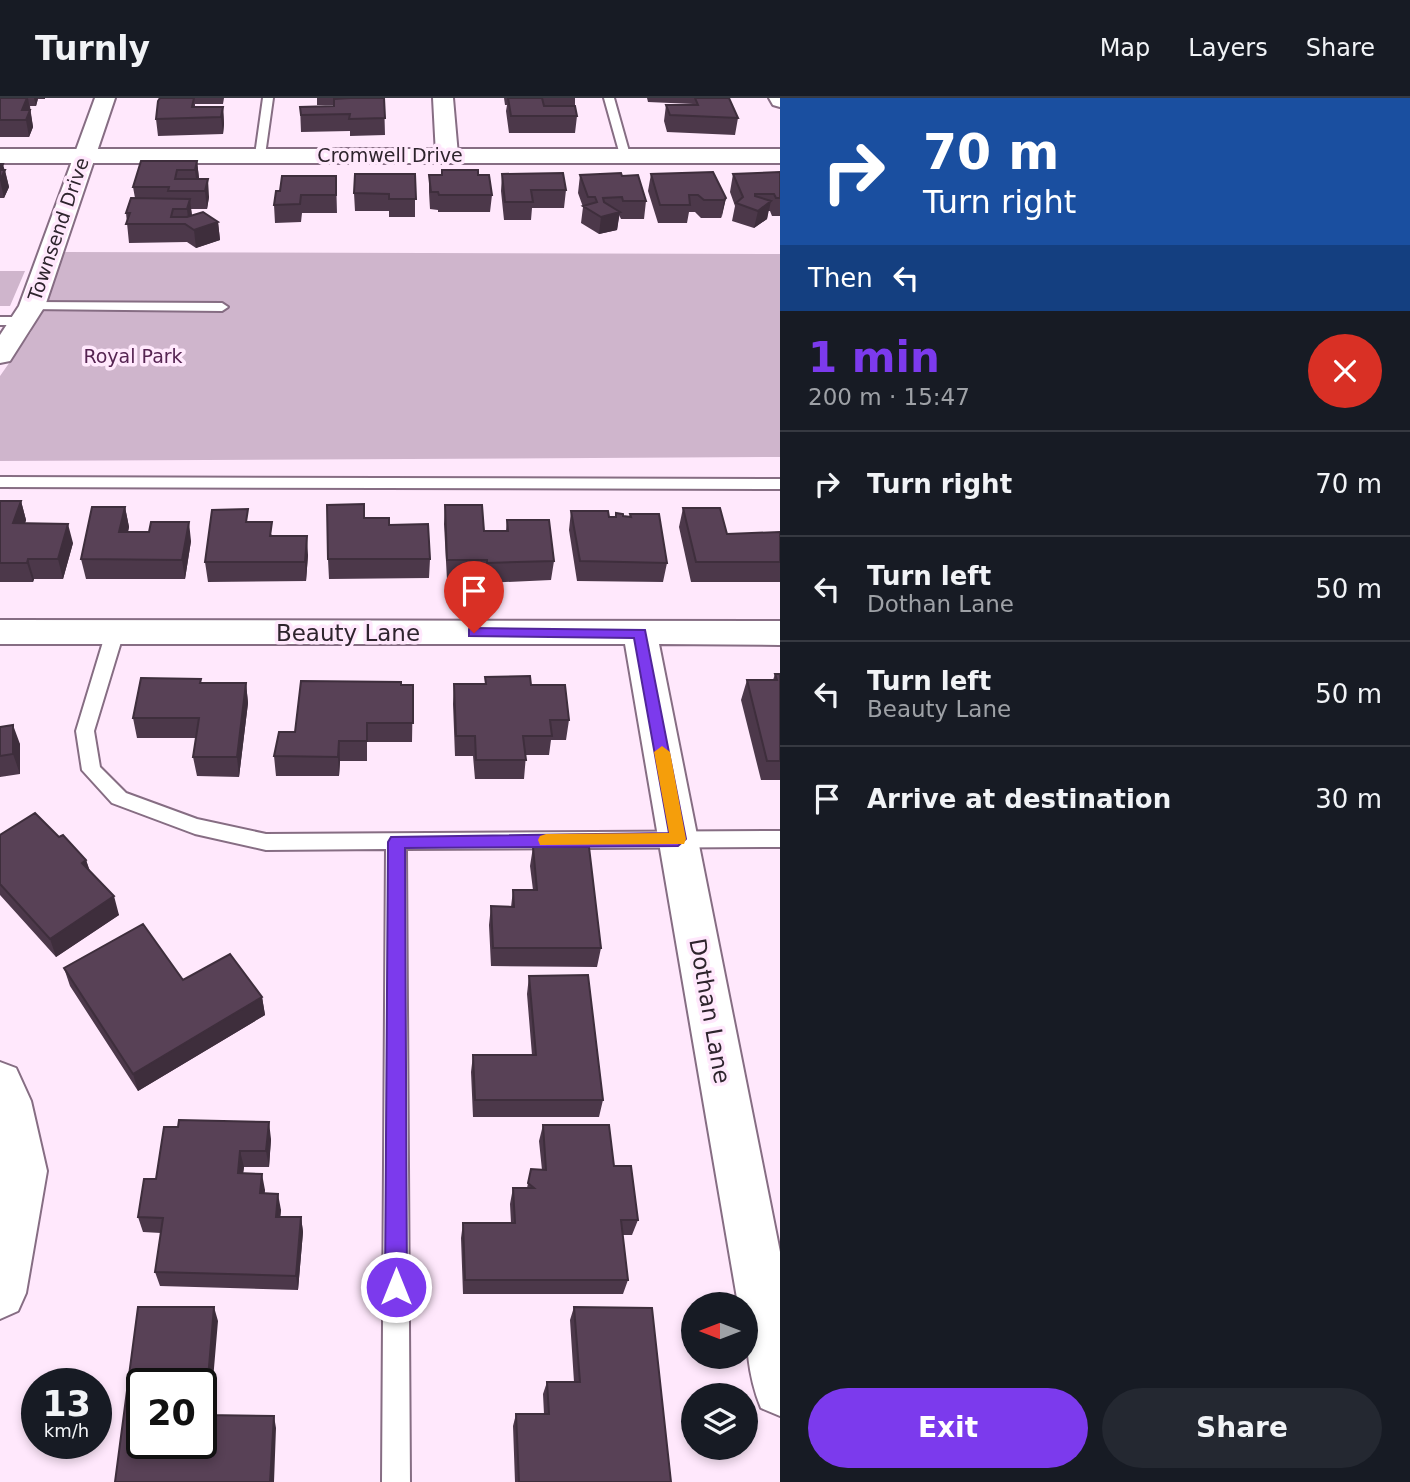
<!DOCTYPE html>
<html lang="en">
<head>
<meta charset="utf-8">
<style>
  :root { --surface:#171b24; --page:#242831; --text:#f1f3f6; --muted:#9ea1a6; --line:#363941; --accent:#7c3aed }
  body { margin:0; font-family:"DejaVu Sans",sans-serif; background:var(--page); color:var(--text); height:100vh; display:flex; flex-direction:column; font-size:26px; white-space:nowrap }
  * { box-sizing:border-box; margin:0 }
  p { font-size:23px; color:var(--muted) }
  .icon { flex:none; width:38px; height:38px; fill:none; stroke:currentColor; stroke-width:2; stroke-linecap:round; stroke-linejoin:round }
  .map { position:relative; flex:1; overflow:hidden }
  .drawer { display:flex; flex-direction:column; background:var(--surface); width:630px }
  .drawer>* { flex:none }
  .guide { background:#1a4fa0; color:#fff; overflow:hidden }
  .needle { width:46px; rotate:270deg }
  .controls { position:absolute; left:681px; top:1194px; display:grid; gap:14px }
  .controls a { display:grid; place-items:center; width:77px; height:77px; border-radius:50%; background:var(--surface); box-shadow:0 4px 10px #0003; font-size:35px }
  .speed { position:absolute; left:21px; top:1270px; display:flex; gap:14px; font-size:35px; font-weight:700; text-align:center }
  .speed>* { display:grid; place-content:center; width:91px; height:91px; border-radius:50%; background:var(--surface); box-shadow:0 4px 10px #0003; line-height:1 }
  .speed small { font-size:18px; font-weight:400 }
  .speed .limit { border:4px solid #111; border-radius:10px; background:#fff; color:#111 }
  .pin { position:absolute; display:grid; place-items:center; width:60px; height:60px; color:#fff; margin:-72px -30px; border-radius:50% 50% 50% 0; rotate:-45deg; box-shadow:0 0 7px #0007 }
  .pin .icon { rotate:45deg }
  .me { position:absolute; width:77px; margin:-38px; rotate:0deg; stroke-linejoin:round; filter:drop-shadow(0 0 5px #0008) }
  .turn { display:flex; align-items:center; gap:24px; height:147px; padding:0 28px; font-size:32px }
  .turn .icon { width:91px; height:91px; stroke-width:2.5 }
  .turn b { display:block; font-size:49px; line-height:60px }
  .then { display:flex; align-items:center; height:66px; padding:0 28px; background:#0003; gap:14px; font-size:26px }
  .round { display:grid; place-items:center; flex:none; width:74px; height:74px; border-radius:37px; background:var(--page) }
  .headline { display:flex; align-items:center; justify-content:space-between; height:119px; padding:0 28px }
  h1 { font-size:42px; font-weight:700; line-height:52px; color:var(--accent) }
  .button { display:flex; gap:14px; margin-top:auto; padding:14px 28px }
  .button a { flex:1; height:80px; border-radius:42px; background:var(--accent); color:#fff; font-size:28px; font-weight:700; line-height:80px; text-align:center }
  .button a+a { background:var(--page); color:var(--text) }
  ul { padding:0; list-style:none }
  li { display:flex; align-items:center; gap:21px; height:105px; padding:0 28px; border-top:2px solid var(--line) }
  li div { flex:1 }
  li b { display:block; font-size:26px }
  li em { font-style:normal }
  header { display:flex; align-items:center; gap:42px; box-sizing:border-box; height:98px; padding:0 35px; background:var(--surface); border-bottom:2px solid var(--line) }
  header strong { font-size:33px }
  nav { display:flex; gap:38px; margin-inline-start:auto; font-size:24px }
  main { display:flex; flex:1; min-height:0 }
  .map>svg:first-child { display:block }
  .green { fill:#cfb5cc }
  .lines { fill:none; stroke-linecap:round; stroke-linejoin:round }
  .lane-casing { stroke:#866d83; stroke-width:4 }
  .street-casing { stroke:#866d83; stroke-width:4 }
  .secondary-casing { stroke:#866d83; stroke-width:4 }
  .lane { fill:#fff; fill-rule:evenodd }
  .street { fill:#fff; fill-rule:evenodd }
  .secondary { fill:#fff; fill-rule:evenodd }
  .wall { fill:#4c384a }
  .shaded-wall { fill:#3e2e3c }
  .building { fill:#584156; stroke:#3e2e3c; stroke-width:2; fill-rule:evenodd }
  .route { fill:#7c3aed; stroke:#51269a; stroke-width:2 }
  .slow { fill:#f59e0b }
  .labels { text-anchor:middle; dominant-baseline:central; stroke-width:7; stroke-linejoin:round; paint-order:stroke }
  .far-street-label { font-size:19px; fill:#2e242d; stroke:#ffe8fc }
  .far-park-label { font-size:19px; fill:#562452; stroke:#ffe8fc }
  .street-label { font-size:23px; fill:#2e242d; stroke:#ffe8fc }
</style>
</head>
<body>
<header>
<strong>Turnly</strong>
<nav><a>Map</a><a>Layers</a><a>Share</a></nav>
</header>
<main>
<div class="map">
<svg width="780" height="1384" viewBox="0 0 780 1384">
  <rect width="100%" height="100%" fill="#ffe8fc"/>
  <path class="green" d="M62 154 780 156V359L0 363V278L31 234Z
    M0 173H25L10 208H0Z"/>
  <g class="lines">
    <defs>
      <path id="lane" d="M263 0H273L265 57 260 60 255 57Z
        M604 0H614L630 57 629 59 620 57Z
        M32 204 222 205 228 209 222 213 27 211 26 208Z
        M0 219H22L29 223 22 227H0Z
        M0 379 780 381V391L0 389Z
        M115 528 124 534 94 633 100 669 126 695 197 721 266 736 780 733V749L406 751 410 1384H382L386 751 266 752 195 736 112 705 82 672 76 633 106 534Z"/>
      <path id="street" d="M95 0H115L45 208 10 263 0 265V237L19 208Z
        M433 0H453L458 57 455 62H439L436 57Z
        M769 0H780V9L773 7Z
        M0 522 780 523V547L659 546 780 1154V1318L761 1310C747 1276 746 1242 746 1206H738L625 546H0Z
        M0 964 16 970 31 1003 47 1073 26 1195 18 1213 0 1221Z"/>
      <path id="secondary" d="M0 51H780V65H0Z"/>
    </defs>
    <use href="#lane" class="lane-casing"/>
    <use href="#street" class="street-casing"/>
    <use href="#secondary" class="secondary-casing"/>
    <use href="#lane" class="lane"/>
    <use href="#street" class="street"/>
    <use href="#secondary" class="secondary"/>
  </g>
  <path class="wall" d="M0 0H45V1H38L36 8H30L33 29 29 39H0Z
    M160 0H224L223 6H195V9H223L224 26 223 36 158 38 156 21Z
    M317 0H384L385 37 350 38V33L301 34 300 9 334 8V7H317Z
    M504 0H575V7H543L544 8 577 18 575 35H509L506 13 507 7H505Z
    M647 0H729L738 20 735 37 667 34 664 23 666 7 693 6 648 4Z
    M197 63 199 81 209 99 207 111H191L192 118 218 124 220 142 196 150 187 144 129 145 126 115 135 100 133 89Z
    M0 66 5 72 9 89 4 100H0Z
    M780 74V118H772L770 113H768L767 121 754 130 732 123 735 108 730 94 733 76Z
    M415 76V119H389V113H355L354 95Z
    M502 76 566 92 564 110H532L531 122H504L501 93Z
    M651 76 726 100 721 120H701L695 114H689L687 125H658L648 93Z
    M429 77H478L492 97 490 114H438V112L430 111 429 94Z
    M580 77 622 78 646 103 644 121H621L619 117 617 132 599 136 581 125 583 109 578 95Z
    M336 78 337 115H302L301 124 275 125 274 107 280 93Z
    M0 403H21L26 422 25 425 73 445 63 481H34L33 484H0Z
    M445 407 484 433H506L507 422 554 463 551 482 485 485V482H447L444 426Z
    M125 409 129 429 128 434 191 443 185 481H86L81 461Z
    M683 410 727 436 780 434V484H691L679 429Z
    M571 413 609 419H615L616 415 623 418 630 419V416L667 465 663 484 577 483 569 432Z
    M364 420 389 427 430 461 429 480 329 481 328 461Z
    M249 424 308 457 306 483 208 484 205 464Z
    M775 576H780V682H761L741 602 747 582H773Z
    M485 579 531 587 569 622 566 642H551L549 657H526L524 681H475L473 658H455L453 606 454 586H485Z
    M202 585H246L248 605 239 679 197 678 193 659 196 640H137L133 620Z
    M401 587H413L412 644H367V663H340L339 678H276L274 658 295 634Z
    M0 629 20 646V676L0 679Z
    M0 737 59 739 86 762 90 773 119 817 56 859 0 797Z
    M533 749 601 850 597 869 491 868 489 827 491 808 511 809 513 792H533L530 768Z
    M64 870 183 882 262 899 265 917 138 993 70 888Z
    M529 878 603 1002 599 1019H473L471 974 473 957H532L527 896Z
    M543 1027 614 1068 638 1122 632 1137H623L628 1182 623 1196H463L461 1140 463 1125H511L510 1106 513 1090H527L531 1071 542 1072 539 1043Z
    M271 1041 269 1069H244L243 1075 265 1092 264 1096 281 1112 280 1119H301L303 1134 298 1192 160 1188 155 1174 161 1135 143 1134 138 1119 156 1081Z
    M574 1209 671 1384H515L513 1328 516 1316H544L543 1296 547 1284H574L570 1222Z"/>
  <path class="shaded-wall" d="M27 0H28L33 29 29 39 26 22 22 12Z
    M34 0H38L36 8Z
    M223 9 224 26 223 36 221 19Z
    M197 63 199 80 197 89 195 72Z
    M3 66 9 89 4 100 0 82V72Z
    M208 81 209 99 207 111 205 93Z
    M726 100 722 118 721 120 724 102Z
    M190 101 192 118 189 129 187 111Z
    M771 103 767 121 754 130 758 113Z
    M620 114 617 132 599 136 601 119Z
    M218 124 220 142 196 150 194 132Z
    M21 403 26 422 19 445 13 425Z
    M125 409 129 429 123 454 119 434Z
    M189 424 191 443 185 481 182 462Z
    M68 426 73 445 63 481 58 461Z
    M307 438 308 457 306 483 305 464Z
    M28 461 34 481 33 484 27 465Z
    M246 585 248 605 239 679 237 659Z
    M13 627 20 646V676L13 656Z
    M339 643 340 663 339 678 338 659Z
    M86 762 92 781 82 765Z
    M114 798 119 817 56 859 50 841Z
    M262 899 265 917 138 993 133 976Z
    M269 1024 271 1041 269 1069 266 1053Z
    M240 1053 244 1069 241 1091 238 1075Z
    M262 1076 265 1092 263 1111 260 1095Z
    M278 1096 281 1112 279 1134 276 1119Z
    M301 1119 303 1134 298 1192 296 1178Z
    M214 1209 218 1223 209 1329 205 1317Z
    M274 1318 276 1330 274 1384H270Z"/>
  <path class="building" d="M0 0H27L22 12H30L26 22H0Z
    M160 0H194L192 9H223L221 19 156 21 158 3Z
    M350 0H384L385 20 349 21 350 16 301 17 300 9 334 8V1Z
    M508 0H542L544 8H575L577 18H511Z
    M695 0H729L738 20 670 17 666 7H698Z
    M141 63H197L195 72H177L175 81H208L205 93H168L169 89H133Z
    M0 66H3L0 72H5L0 82Z
    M442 72H478V77H489L492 97H439L438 94H431L429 77H442Z
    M713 74 726 100 724 102H704L698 97H689L690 107H660L651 76Z
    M780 74V100H776L774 96H755V98L771 103 758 113 736 105 743 99 733 76Z
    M563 75 566 92H531L533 104H505L502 76Z
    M621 75 622 78 638 77 646 103H623L622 99 603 100 604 104 620 114 601 119 583 108 597 104 595 99H588L580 77Z
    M355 76H415L416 101H389V96L354 95Z
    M282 78H336V97H301L300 106 274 107 276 93H280Z
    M131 100 190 101 187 111H173L171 119H187L203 114 218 124 194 132 185 126H126L130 115H126Z
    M0 403H21L13 425 68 426 58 461H28L27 465H0Z
    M364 406V420H389V427L428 426 430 461H328L327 407Z
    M445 407H482L484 433H508L507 422H549L554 463 487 465V462H447Z
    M92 409H125L119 434H149L151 424H189L182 462 81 461Z
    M683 410H720L727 436 780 434V464H696Z
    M248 411 246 424H272L270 438H307L305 464H205L212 412Z
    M571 413H608L609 419H616V415L623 416V418L631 419 630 416H659L667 465 580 463Z
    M775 576H780V663H767L747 582H777Z
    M530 578 531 587H565L569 622H550L552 638H523L526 662H476L475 638H456L454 586H486L485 579Z
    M141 580 201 581 200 585H246L237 659H193L199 620H133Z
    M301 583 401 584V587H413V625H367V643H339L338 659 274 658 279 634H295Z
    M13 627V656L0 658V629Z
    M35 715 59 739 63 737 86 762 82 765 114 798 50 841 0 786V737Z
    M533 749H589L601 850H493L491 808 514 809 513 792H537Z
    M143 826 183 882 230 856 262 899 133 976 64 870Z
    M588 877 603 1002H475L473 957H536L529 878Z
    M179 1022 269 1024 266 1053H240L238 1075 262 1076 260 1095 278 1096 276 1119H301L296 1178 155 1174 163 1120 138 1119 144 1081H156L164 1029H178Z
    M543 1027H609L614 1068H631L638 1122H621L628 1182H465L463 1125H515L513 1090H534L528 1085 531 1071 546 1072Z
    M138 1209H214L205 1317 274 1318 270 1384H115ZM142 1286H201V1346H142Z
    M574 1209 652 1210 671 1384H519L516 1316H549L547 1284H580Z"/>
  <path class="route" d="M474 530 645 532 686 741 678 748 405 750 407 1189 404 1197 396 1200 388 1197 385 1189 388 744 391 739 669 735 634 540 469 538V531Z"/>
  <path class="slow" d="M662 648 670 654 686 741 684 746 540 747 538 742 540 738 546 736 669 735 654 654Z"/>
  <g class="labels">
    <g class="far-street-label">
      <text x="390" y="57">Cromwell Drive</text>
      <text transform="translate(58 131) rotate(-71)">Townsend Drive</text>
    </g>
    <g class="far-park-label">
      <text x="133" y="258">Royal Park</text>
    </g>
    <g class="street-label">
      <text x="348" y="535">Beauty Lane</text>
      <text transform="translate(710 913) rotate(80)">Dothan Lane</text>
    </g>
  </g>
</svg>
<div class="controls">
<a><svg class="needle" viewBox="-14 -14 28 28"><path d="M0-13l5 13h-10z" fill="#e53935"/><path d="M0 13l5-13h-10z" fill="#9ea1a6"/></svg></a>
<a><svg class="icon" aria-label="layers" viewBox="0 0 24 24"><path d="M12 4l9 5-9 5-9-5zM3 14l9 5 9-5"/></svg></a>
</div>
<div class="speed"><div>13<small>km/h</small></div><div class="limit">20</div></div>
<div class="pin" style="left:474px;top:535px;background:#d93025"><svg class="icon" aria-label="arrive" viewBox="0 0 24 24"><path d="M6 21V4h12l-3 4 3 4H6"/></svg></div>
<svg class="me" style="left:396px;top:1189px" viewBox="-20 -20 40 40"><circle r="17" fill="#7c3aed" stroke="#fff" stroke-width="3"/><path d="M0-11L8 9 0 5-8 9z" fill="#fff"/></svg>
</div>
<section class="drawer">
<div class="guide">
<div class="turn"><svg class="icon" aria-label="right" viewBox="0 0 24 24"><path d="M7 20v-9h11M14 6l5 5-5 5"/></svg><div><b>70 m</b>Turn right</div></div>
<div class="then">Then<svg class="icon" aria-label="left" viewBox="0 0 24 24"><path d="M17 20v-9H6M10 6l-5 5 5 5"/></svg></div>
</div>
<div class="headline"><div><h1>1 min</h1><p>200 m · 15:47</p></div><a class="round" style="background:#d93025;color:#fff"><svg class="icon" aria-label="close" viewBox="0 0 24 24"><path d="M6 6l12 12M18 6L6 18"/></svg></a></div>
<ul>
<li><svg class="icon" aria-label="right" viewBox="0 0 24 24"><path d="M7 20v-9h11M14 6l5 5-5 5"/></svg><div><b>Turn right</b></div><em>70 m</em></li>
<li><svg class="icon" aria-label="left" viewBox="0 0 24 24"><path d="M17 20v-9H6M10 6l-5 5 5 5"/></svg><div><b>Turn left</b><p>Dothan Lane</p></div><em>50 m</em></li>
<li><svg class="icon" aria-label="left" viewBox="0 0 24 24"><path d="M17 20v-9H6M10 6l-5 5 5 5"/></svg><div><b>Turn left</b><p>Beauty Lane</p></div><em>50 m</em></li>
<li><svg class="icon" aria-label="arrive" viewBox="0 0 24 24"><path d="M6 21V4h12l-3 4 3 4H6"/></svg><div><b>Arrive at destination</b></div><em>30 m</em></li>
</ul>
<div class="button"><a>Exit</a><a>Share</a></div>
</section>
</main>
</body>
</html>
